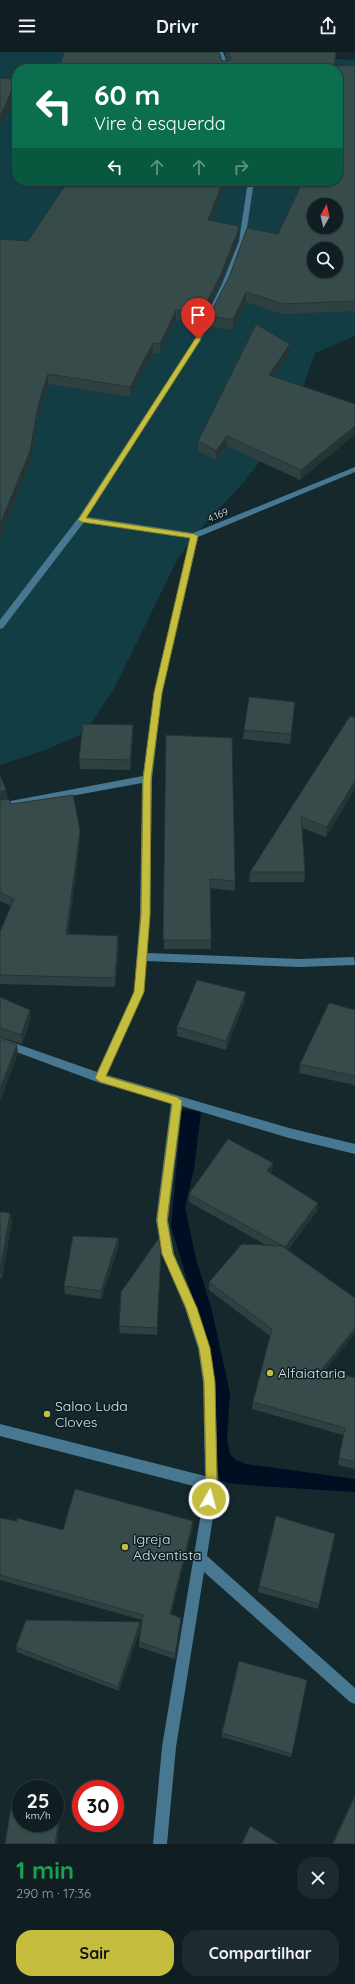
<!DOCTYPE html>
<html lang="pt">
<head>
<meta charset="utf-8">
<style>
  :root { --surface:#101e21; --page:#1e2b2e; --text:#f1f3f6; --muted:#9ca2a5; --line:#303c3f; --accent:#c4bd3e }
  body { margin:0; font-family:Quicksand,sans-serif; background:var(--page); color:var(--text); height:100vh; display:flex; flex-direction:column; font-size:15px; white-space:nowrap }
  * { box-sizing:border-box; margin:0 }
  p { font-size:13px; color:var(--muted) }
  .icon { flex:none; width:22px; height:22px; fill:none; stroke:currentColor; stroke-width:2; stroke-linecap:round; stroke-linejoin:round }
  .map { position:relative; height:1792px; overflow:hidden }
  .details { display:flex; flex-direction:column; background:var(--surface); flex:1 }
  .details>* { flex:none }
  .top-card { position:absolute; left:12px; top:12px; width:331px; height:122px; border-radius:16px; box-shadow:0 1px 3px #0004,0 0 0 1px var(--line); background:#0b6e4f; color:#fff; overflow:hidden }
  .needle { width:26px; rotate:8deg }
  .tools { position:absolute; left:307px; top:146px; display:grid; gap:8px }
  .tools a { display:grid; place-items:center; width:36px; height:36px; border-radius:50%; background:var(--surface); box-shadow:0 1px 3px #0004,0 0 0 1px var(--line); font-size:20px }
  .speed { position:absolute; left:12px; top:1728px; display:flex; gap:8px; font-size:20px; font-weight:700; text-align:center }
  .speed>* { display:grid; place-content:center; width:52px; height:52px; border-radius:50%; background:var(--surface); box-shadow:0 1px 3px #0004,0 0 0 1px var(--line); line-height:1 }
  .speed small { font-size:10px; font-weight:400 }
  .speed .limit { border:6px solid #d22; background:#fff; color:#111 }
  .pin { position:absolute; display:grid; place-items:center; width:34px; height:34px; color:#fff; margin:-41px -17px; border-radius:50% 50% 50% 0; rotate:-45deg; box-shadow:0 0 4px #0007 }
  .pin .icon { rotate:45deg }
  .me { position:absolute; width:44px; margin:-22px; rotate:7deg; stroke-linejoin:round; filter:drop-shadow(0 0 3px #0008) }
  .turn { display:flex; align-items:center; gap:14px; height:84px; padding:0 16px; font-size:18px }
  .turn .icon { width:52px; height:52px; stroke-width:2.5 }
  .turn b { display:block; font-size:28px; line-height:34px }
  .lanes { display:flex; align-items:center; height:38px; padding:0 16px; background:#0003; justify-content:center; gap:20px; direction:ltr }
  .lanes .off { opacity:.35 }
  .round { display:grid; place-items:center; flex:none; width:42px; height:42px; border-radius:16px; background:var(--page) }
  .head { display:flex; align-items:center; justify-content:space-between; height:68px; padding:0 16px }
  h1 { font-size:24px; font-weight:700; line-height:30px; color:#1e9e55 }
  .cta { display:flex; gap:8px; margin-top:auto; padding:8px 16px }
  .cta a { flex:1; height:46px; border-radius:16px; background:var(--accent); color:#111; font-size:16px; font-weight:700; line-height:46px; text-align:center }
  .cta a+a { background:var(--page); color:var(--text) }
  header { display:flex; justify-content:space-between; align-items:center; height:52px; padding:0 16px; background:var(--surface); font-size:18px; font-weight:700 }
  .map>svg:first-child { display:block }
  .green { fill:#133d45; fill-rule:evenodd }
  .water { fill:#000d22 }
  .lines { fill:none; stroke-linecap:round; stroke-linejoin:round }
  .minor { fill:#487891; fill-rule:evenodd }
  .wall { fill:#2f4040 }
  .shaded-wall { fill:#263434 }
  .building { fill:#374b4a; stroke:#263434; fill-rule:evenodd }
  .route { fill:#c4bd3e; stroke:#7f7b28 }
  .poi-dot { fill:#c4bd3e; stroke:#0b1e22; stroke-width:1.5 }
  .labels { text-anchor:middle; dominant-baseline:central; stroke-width:3; stroke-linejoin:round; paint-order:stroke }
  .far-street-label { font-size:10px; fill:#dae6e8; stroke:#0b1e22 }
  .near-poi-label { font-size:14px; fill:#dae6e8; stroke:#0b1e22; text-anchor:start }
</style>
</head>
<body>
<header><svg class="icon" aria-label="menu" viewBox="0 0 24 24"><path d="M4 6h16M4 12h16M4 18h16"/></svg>Drivr<svg class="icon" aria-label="share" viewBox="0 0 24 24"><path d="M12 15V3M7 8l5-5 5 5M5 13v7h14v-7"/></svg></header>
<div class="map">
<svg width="355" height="1792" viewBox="0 0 355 1792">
  <rect width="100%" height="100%" fill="#15282c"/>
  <path class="green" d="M0 0C118 0 237 0 355 8V284L315 301 304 332 285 377 244 430 194 484 177 508 114 637 84 681 48 697 0 713ZM17 17H338V129H17ZM314 153H336V175H314ZM314 197H336V219H314Z"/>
  <path class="water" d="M182 1057 201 1060 194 1117 185 1155 196 1207 211 1255 230 1341 227 1387 230 1402 236 1408 246 1412 355 1427V1440L258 1434 229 1431 220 1428 216 1416 211 1308 171 1174Z"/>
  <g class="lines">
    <path class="minor" d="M217 0H223L229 17H223Z
      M248 129H254L245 189 228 232 201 287 87 465 193 481 355 415V420L198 485 162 641 152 727 150 863 147 901 299 907 354 905 355 913 299 915 146 909 144 940 107 1023 289 1076 355 1092V1102L289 1086 182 1054 168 1168 174 1202 197 1256 210 1296 215 1330 218 1432 207 1504 355 1636V1652L350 1650 204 1520 176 1695 167 1792H153L162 1695 205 1437 0 1384V1372L205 1424 203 1330 198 1296 185 1256 162 1202 156 1168 171 1051 100 1031 0 994V986L97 1020 134 940 140 863 142 731 0 757V751L143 724 154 641 190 486 84 470 3 576 0 577V568L79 465 195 287 222 232 239 189Z"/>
  </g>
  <path class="wall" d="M225 0H336L335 14 355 13V259L282 262 246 250 233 278 209 274V264L278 182 338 129V17L222 9H228Z
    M0 26 1 74H0Z
    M68 129H226L211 169 238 184V189L221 231 201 272 176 268 160 302 153 301 130 345 48 332 38 364 31 409 0 486V187L28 189Z
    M290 302 274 325 355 352 300 428 227 394 216 409 198 399V389Z
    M294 659 290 692 243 687 244 678Z
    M355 665 326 785 302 776 305 820 304 830H249L250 820Z
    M133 683 130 718 80 717 79 707Z
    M166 683 235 829V839L210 836 211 897H164Z
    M0 723 6 738 7 747 11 752 80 778V788L68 882 119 893 115 935 0 932V880L11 854 0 849Z
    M0 945 31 967 22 992 0 985Z
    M245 949 226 998 177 984V975Z
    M355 958V1033L299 1021 300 1012Z
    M273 1111 272 1119 270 1121 318 1151 317 1159 288 1198 355 1246V1281L325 1318 355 1326V1417L338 1413 343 1383 252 1357 253 1350 270 1284 209 1238V1230L266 1193 189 1150V1142Z
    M0 1160 10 1161 12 1169 2 1226H0Z
    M118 1186 119 1194 101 1247 65 1242 64 1234Z
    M161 1197V1205L157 1283 120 1281 119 1274Z
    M0 1466 63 1478 193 1469V1475L171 1562 181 1571 175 1607 139 1595V1590L142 1568 0 1528Z
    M259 1534 319 1552 318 1557 258 1540Z
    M140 1570 141 1575 119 1639 17 1600 16 1595Z
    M222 1681 292 1702 291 1705 222 1685Z
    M355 1744V1792H332L353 1747Z"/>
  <path class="shaded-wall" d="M17 28V39L1 74 0 65Z
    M223 129H226L208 178V168Z
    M239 174 238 189 221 231 201 272V262Z
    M246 240V250L233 278V268Z
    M176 258V268L160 302V292Z
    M153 291V301L130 345V335Z
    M290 292V302L268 333 269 323Z
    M48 322V332L38 364 31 409 0 486V473Z
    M355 374V383L300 428 301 418Z
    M227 384V394L216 409V399Z
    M133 673V683L130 718V708Z
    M355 729V737L326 785 327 775Z
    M6 738 7 748 0 750V740Z
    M80 778V788L67 892 66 882Z
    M118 884 119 893 115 935V926Z
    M246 940 245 949 226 998V989Z
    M30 958 31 967 22 992 21 983Z
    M17 993 18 1002 0 1050V1037Z
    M273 1111 272 1119 266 1128 267 1119Z
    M318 1151 317 1159 284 1203 285 1195Z
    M10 1161 12 1169 2 1226 0 1219Z
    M118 1186 119 1194 101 1247V1239Z
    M161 1197V1205L157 1283V1276Z
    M355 1276V1281L321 1324 322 1317Z
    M193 1469V1475L170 1567V1562Z
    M181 1566V1571L175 1607V1602Z
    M140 1570 141 1575 119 1639 118 1635Z
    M61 1755 62 1758 57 1792H55Z"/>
  <path class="building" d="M64 0H219L222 9H229L231 7 228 0H336L334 14 355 13V249L283 252 246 240 233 268 209 264 230 223 247 176 278 182 303 129H338V17H59ZM314 153H336V175H314ZM314 197H336V219H314Z
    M0 26 17 27 0 65Z
    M68 129H223L208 168 239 174 238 179 221 222 201 262 176 258 160 292 153 291 130 335 48 322 38 354 30 399 0 473V187L28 189Z
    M256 272 290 292 269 323 355 352V374L301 418 227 384 216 399 198 389Z
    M249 645 295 650 291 682 244 678Z
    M350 664 355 665V729L327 775 301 765 305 820H250Z
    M83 672 133 673 130 708 79 707Z
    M166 683 232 686 235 829 210 827 211 888H163Z
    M0 723 6 738 0 740Z
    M73 743 80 778 66 882 118 884 115 926 0 923V880L14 847 0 840V748L9 747 11 752Z
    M197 928 246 940 226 989 177 975Z
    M0 945 30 958 21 983 0 976Z
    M329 951 355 958V1024L300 1012Z
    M0 987 17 993 0 1037Z
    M228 1087 273 1111 267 1119 318 1151 285 1195 189 1142Z
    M0 1160 10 1161 0 1219Z
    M73 1184 118 1186 101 1239 64 1234Z
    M159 1186 161 1197 157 1276 119 1274 121 1240Z
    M242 1192 282 1194 355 1246V1276L322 1317 355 1326V1410L339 1406 345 1376 253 1350 272 1277 209 1230Z
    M75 1437 193 1469 170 1562 181 1566 175 1602 139 1590 143 1563 0 1523V1466L17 1469V1466L63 1478Z
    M276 1464 335 1482 319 1552 259 1534Z
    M26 1568 140 1570 118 1635 16 1595Z
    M239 1609 307 1628 292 1702 222 1681Z
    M355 1744V1792H333Z
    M12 1749 21 1750V1771H55V1754L61 1755 55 1792H5Z
    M250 1774 279 1792H242Z"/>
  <path class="route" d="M198 285 201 287 86 466 194 482 198 484 162 641 151 727 150 863 144 940 106 1024 177 1045 182 1049 167 1168 173 1202 197 1256 210 1296 215 1330 217 1432 213 1451 209 1453 205 1451 203 1447 206 1432 204 1330 199 1296 186 1256 162 1202 157 1168 172 1052 100 1030 95 1026 134 940 141 863 143 727 154 641 190 486 82 470 78 468 195 287Z"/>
  <g class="poi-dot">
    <circle cx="270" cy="1321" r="4"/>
    <circle cx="47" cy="1362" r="4"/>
    <circle cx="125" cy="1495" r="4"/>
  </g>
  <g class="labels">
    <g class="far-street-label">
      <text transform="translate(218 463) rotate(-23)">4.169</text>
    </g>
    <g class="near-poi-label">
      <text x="278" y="1321">Alfaiataria</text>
      <text x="55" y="1354">Salao Luda<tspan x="55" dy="16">Cloves</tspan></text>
      <text x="133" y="1487">Igreja<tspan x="133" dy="16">Adventista</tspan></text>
    </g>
  </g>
</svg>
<div class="tools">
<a><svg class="needle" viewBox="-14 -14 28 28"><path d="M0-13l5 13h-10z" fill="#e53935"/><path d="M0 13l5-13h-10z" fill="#9ca2a5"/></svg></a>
<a><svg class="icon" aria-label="search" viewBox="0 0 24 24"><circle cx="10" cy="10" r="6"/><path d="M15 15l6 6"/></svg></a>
</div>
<div class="speed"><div>25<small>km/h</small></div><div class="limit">30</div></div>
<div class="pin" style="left:198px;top:287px;background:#d93025"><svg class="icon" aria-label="arrive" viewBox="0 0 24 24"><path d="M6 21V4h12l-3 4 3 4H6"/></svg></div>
<svg class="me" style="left:209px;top:1447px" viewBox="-20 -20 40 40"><circle r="17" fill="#c4bd3e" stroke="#fff" stroke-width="3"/><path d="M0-11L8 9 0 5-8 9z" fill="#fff"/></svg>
<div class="top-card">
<div class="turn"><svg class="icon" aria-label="left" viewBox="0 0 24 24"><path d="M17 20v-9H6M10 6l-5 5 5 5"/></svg><div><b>60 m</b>Vire à esquerda</div></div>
<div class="lanes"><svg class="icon" aria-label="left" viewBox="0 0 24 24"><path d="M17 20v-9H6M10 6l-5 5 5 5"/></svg><svg class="icon off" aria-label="ahead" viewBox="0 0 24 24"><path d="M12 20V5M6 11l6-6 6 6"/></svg><svg class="icon off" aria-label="ahead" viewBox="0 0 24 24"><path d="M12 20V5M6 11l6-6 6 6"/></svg><svg class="icon off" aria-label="right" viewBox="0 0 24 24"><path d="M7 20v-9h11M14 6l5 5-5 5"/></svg></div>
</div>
</div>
<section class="details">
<div class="head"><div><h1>1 min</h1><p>290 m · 17:36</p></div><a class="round"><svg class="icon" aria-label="close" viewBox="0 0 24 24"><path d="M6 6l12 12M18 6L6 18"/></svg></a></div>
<div class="cta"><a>Sair</a><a>Compartilhar</a></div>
</section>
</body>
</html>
